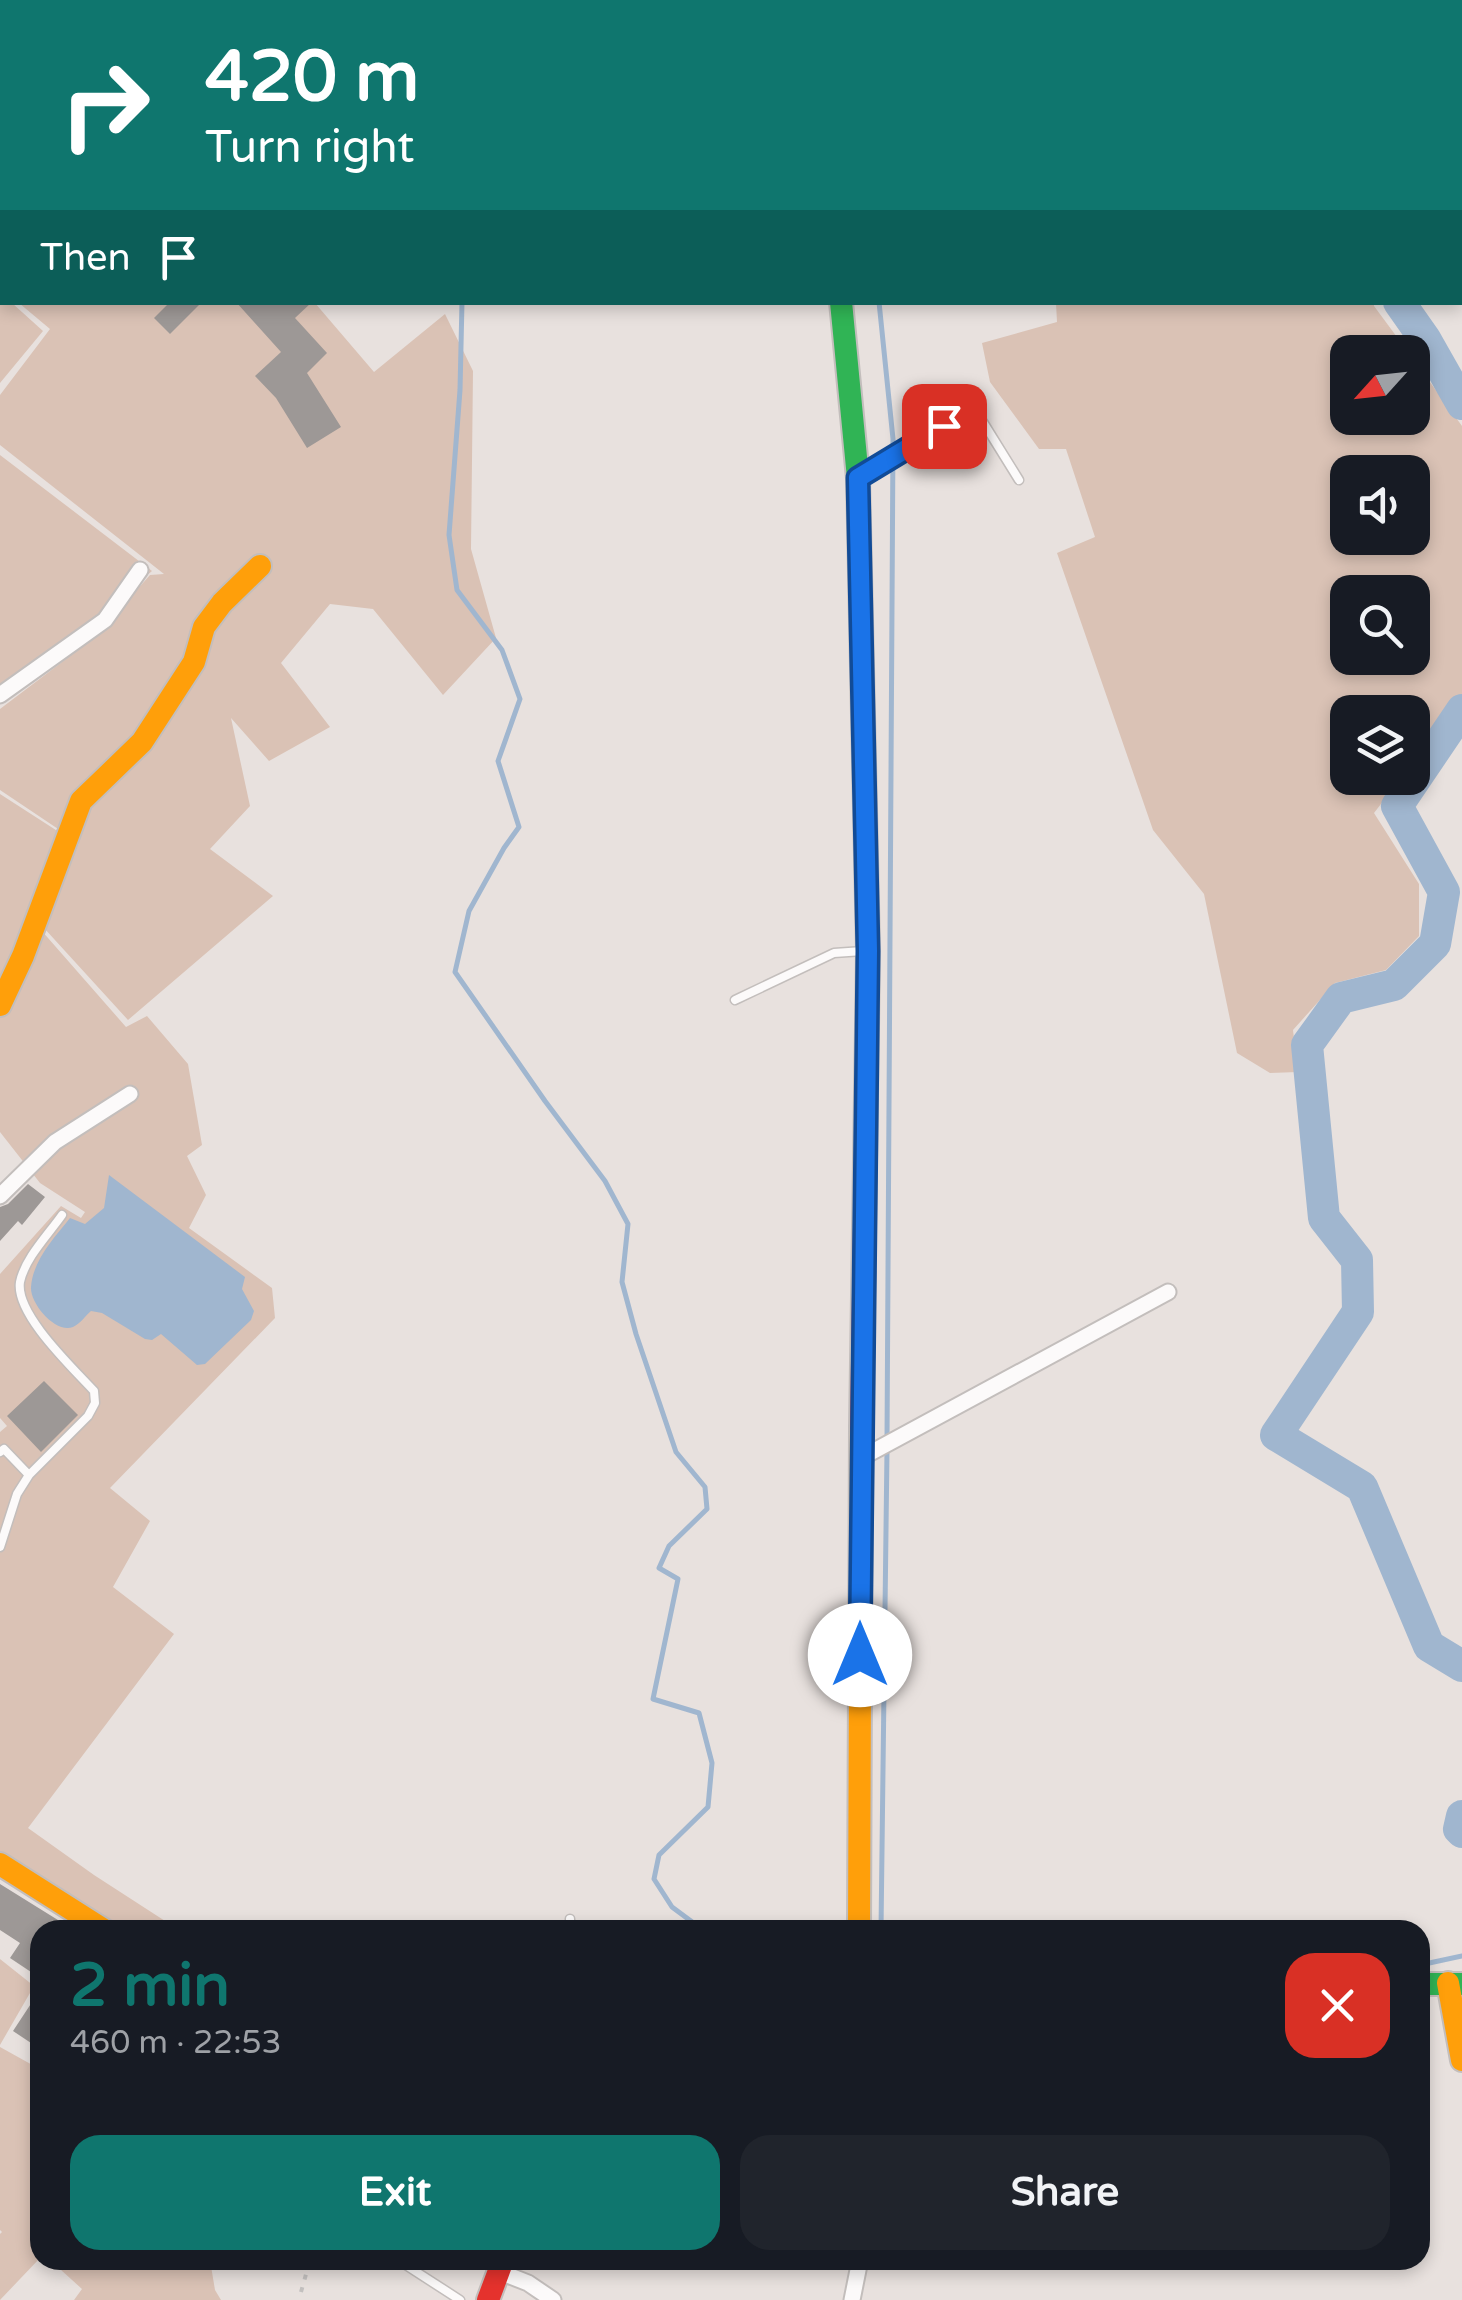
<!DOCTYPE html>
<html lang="en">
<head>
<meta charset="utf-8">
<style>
  :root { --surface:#171b24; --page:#20242c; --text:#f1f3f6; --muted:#9ea1a6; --accent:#0f766e }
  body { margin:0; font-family:"Varela Round",sans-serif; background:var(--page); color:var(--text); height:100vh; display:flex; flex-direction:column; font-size:38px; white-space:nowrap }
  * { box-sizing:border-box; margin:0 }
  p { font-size:32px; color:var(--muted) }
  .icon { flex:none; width:55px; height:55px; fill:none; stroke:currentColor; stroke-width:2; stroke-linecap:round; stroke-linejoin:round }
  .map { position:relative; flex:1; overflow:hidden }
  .side { position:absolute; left:30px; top:1920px; width:1400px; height:350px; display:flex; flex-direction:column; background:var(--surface); border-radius:30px; box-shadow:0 5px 15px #0003 }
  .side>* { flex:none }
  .top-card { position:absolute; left:0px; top:0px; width:1462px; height:305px; box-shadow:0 5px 15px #0003; background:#0f766e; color:#fff; overflow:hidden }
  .needle { width:65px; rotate:243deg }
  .tools { position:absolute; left:1330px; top:335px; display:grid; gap:20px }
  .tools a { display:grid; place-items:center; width:100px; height:100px; border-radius:20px; background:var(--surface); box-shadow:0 5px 15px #0003; font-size:50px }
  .pin { position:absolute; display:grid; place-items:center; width:85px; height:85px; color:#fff; margin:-42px; border-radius:20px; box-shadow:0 5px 15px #0006 }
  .me { position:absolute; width:110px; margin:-55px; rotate:0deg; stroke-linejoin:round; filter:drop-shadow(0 0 8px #0008) }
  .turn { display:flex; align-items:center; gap:35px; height:210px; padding:0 40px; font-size:45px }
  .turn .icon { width:130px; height:130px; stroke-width:2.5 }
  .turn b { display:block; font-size:70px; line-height:85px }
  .then { display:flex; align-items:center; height:95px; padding:0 40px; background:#0003; gap:20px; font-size:38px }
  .round { display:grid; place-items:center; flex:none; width:105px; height:105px; border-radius:30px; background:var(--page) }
  .summary { display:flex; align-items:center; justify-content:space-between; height:170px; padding:0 40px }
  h1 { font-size:60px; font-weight:800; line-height:75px; color:var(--accent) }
  .cta { display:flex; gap:20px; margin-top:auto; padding:20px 40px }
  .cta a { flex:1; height:115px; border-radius:30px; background:var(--accent); color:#fff; font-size:40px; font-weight:800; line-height:115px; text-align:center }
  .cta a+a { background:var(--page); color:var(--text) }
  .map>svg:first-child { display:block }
  .green { fill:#dac2b5; fill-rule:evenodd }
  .water { fill:#a0b6cf }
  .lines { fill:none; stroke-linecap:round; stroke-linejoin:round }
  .stream { stroke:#a0b6cf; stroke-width:5 }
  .river { stroke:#a0b6cf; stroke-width:32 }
  .building { fill:#9d9896 }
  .lane-casing { stroke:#c3bebc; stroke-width:11 }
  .street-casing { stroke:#c3bebc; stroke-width:19 }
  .fast-casing { stroke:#c3bebc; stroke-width:26 }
  .slow-casing { stroke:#c3bebc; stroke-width:26 }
  .jam-casing { stroke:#c3bebc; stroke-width:26 }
  .path { stroke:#c3c0bf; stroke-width:4; stroke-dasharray:5 8; stroke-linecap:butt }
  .lane { stroke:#fcfafa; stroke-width:8 }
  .street { stroke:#fcfafa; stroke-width:15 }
  .fast { stroke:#30b455; stroke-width:22 }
  .slow { stroke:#ff9f0a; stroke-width:22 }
  .jam { stroke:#e5322d; stroke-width:22 }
  .route-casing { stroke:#114b97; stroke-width:25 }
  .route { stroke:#1a73e8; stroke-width:18 }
</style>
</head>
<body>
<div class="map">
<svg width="1462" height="2300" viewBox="0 0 1462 2300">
  <rect width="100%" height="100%" fill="#e8e1de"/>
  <path class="green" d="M0 291 2 294V302L12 303 43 331 0 383Z
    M19 303H315L374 372 445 314 473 371 471 549 496 638 443 695 373 609 330 604 281 663 330 727 269 761 231 718 250 806 210 849 273 896 128 1020 44 928 79 843 0 790V709L95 637 150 575 164 574 0 445V395L50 329Z
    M1056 303H1374V306L1408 352H1348V418H1412L1413 359 1462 426V697L1413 762 1412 712H1348V778H1401L1374 813 1419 884V936L1386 970 1335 983 1293 1030 1298 1072 1270 1073 1237 1053 1204 894 1153 830 1057 553 1095 537 1066 449H1039L990 382 982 343 1057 322ZM1348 472H1412V538H1348ZM1348 592H1412V658H1348Z
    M0 455 152 571 0 701Z
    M0 794 76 843 41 930 126 1027 147 1016 188 1064 202 1145 187 1156 206 1195 189 1228 272 1288 275 1318 110 1488 150 1521 113 1587 174 1634 28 1828 94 1875 179 1930H124L0 1854V1432L7 1426 0 1418V1274L61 1206 81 1218 85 1212 40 1183 0 1132Z
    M0 1959 34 1986 0 2045Z
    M0 2047 36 2067 40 2062V2258L0 2300V2234L2 2232 0 2230Z
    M50 2260H210L215 2290 221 2300H74L82 2289Z"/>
  <path class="water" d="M109 1175 245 1277 242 1289 254 1311 251 1320 205 1364 197 1365 161 1334 152 1340 145 1339 102 1313 91 1311C86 1315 80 1324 73 1327 56 1334 30 1304 31 1287 33 1260 54 1238 70 1218L85 1224 104 1208Z"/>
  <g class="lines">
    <path class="stream" d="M257 0 259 2
      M849 0 850 2
      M462 302 460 390 449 535 457 590 502 650 520 699 498 761 519 827 504 848 469 911 455 972 545 1101 605 1181 628 1224 622 1282 636 1334 676 1452 705 1487 707 1509 669 1546 659 1568 678 1579 653 1699 699 1713 712 1763 708 1807 659 1855 654 1879 672 1907 703 1930
      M879 302 893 439 887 1439
      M881 1930 887 1450
      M1420 1965 1462 1956"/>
    <path class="river" d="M1352 2 1353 0
      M1399 302 1425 339 1462 404
      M1462 710 1397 806 1444 892 1435 944 1394 985 1341 998 1307 1045 1324 1218 1357 1260 1358 1312 1276 1435 1362 1487 1429 1646 1462 1666
      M1462 1816 1459 1829 1462 1832"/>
  </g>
  <path class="building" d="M170 302H202L170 334 154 318Z
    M236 302H312L295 318 327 353 307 373 341 427 307 448 276 398 255 376 281 352Z
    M28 1184 45 1197 22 1225 18 1221 0 1241V1207L8 1204Z
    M44 1381 78 1415 41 1452 7 1416Z
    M0 1884 74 1930H40V1978L10 1958 20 1943 0 1930Z
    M40 1990V2049L13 2031Z"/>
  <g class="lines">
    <defs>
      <path id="lane" d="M864 474 945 426 970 414 983 422 1019 480
        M735 1000 834 953 863 951
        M0 1452 4 1449 29 1475
        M0 1547 17 1494 29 1475 88 1416 95 1403 94 1391C73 1368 15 1314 20 1282 25 1258 48 1235 62 1215
        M570 1919V1930
        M398 2260 460 2300"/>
      <path id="street" d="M811 0 812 2
        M0 695 105 620 140 570
        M0 1196 55 1142 130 1094
        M861 1458 1168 1292
        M500 2272 528 2283 553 2300
        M852 2300 860 2260"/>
      <path id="fast" d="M841 302 858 478 868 951 867 1027
        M1420 1984H1462"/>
      <path id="slow" d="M0 1005 23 956 81 801 142 742 194 662 204 627 222 603 260 566
        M0 1864 104 1930
        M859 1930 861 1429
        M1448 1983 1462 2060"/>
      <path id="jam" d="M861 1429 867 1027
        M488 2300 503 2260"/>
    </defs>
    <use href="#lane" class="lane-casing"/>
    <use href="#street" class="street-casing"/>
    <use href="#fast" class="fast-casing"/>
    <use href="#slow" class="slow-casing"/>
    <use href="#jam" class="jam-casing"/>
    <path class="path" d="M301 2292 310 2260"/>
    <use href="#lane" class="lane"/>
    <use href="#street" class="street"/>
    <use href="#fast" class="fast"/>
    <use href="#slow" class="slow"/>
    <use href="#jam" class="jam"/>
  </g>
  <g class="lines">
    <defs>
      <path id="route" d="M860 1655 868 951 858 478 944 426"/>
    </defs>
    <use href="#route" class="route-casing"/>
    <use href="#route" class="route"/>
  </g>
</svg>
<div class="tools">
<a><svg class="needle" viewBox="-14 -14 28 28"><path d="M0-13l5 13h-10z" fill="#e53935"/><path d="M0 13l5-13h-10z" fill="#9ea1a6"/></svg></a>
<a><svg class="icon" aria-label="sound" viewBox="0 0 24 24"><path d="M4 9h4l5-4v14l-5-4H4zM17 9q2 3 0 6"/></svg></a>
<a><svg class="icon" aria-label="search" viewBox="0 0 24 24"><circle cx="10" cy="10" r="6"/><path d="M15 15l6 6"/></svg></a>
<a><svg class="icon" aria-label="layers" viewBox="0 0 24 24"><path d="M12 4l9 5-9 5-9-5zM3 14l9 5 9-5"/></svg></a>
</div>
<div class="pin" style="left:944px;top:426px;background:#d93025"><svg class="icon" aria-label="arrive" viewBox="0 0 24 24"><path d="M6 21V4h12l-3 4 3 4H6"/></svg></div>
<svg class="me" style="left:860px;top:1655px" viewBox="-20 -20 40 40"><circle r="19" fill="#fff"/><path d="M0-13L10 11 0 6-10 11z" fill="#1a73e8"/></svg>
<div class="top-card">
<div class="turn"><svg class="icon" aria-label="right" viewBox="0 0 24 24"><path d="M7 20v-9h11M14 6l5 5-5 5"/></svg><div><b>420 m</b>Turn right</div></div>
<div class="then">Then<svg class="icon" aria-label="arrive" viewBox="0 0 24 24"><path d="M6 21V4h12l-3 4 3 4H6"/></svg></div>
</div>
<section class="side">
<div class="summary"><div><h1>2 min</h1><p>460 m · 22:53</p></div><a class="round" style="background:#d93025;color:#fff"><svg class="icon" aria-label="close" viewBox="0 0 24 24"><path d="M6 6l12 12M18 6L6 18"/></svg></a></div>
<div class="cta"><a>Exit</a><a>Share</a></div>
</section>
</div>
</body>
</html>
